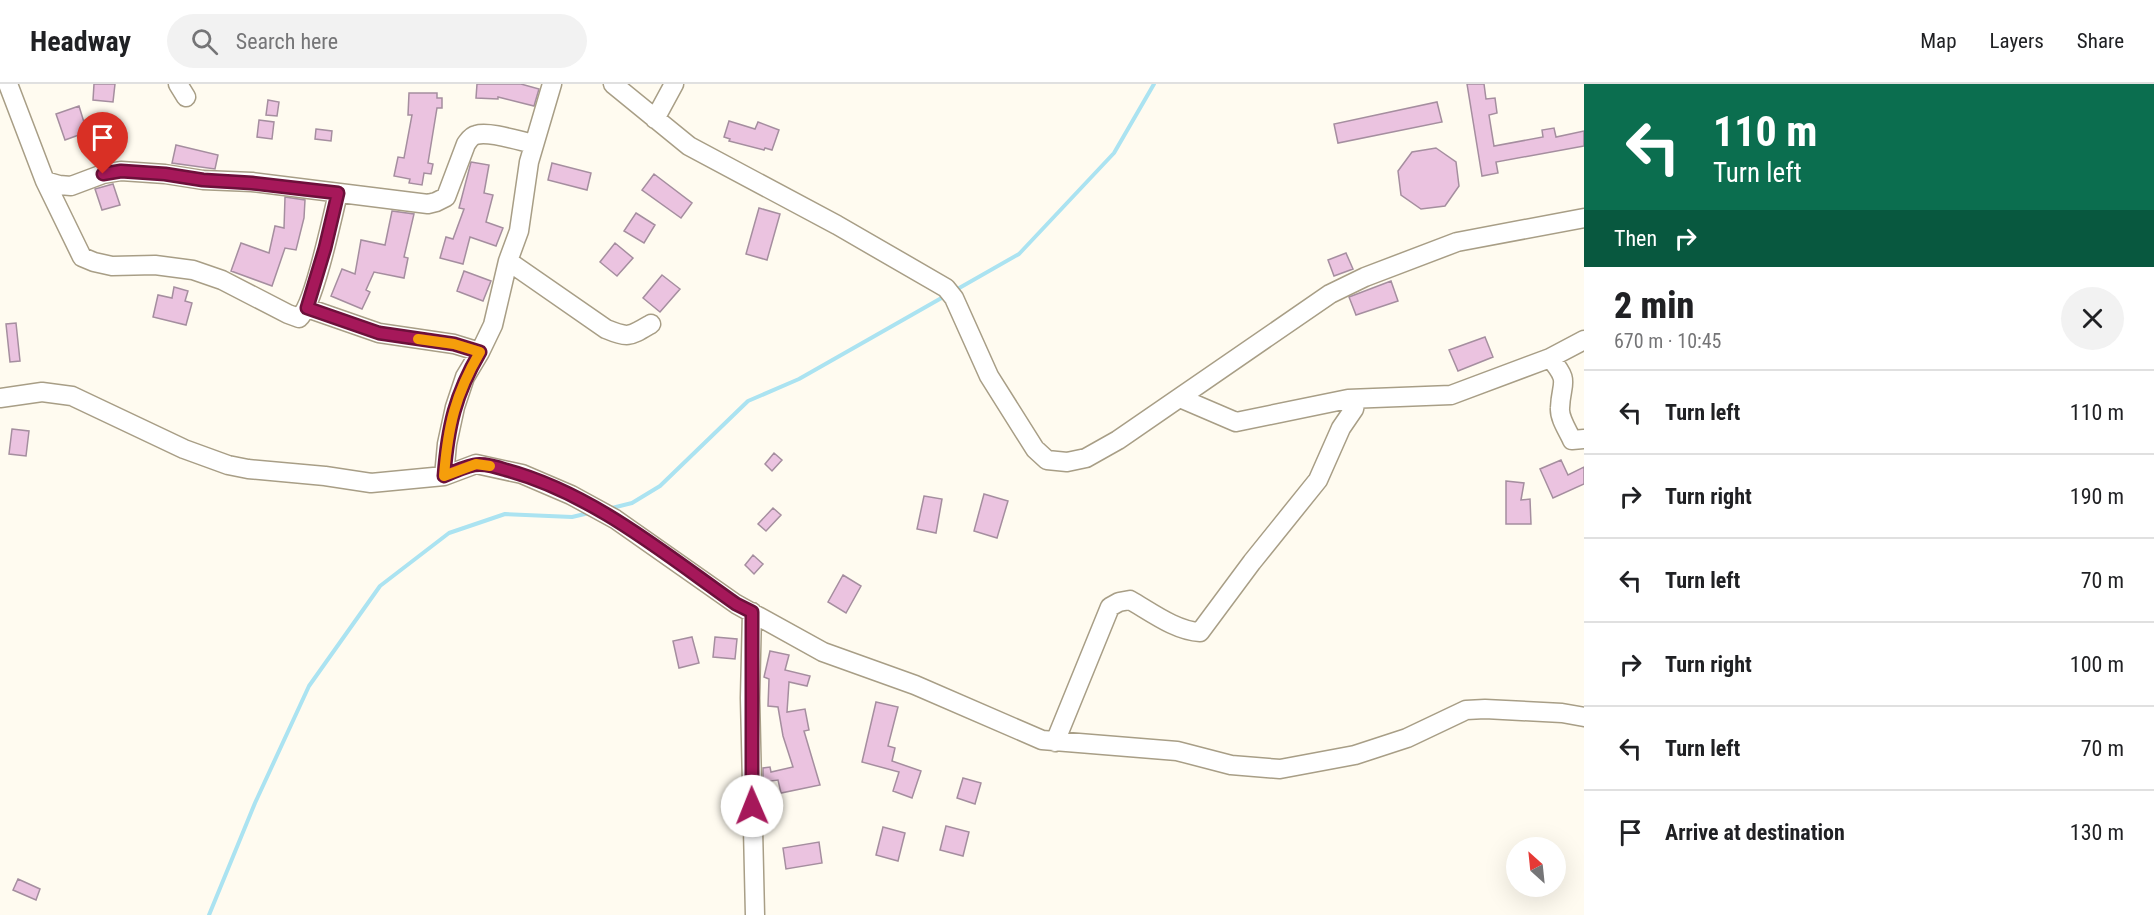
<!DOCTYPE html>
<html lang="en">
<head>
<meta charset="utf-8">
<style>
  :root { --surface:#fff; --page:#f2f2f2; --text:#202124; --muted:#757577; --line:#e0e0e0 }
  body { margin:0; font-family:"Roboto Condensed",sans-serif; background:var(--page); color:var(--text); height:100vh; display:flex; flex-direction:column; font-size:22px; white-space:nowrap }
  * { box-sizing:border-box; margin:0 }
  p { font-size:20px; color:var(--muted) }
  .icon { flex:none; width:33px; height:33px; fill:none; stroke:currentColor; stroke-width:2; stroke-linecap:round; stroke-linejoin:round }
  .map { position:relative; flex:1; overflow:hidden }
  .drawer { display:flex; flex-direction:column; background:var(--surface); width:570px }
  .drawer>* { flex:none }
  .hud { background:#0b6e4f; color:#fff; overflow:hidden }
  .needle { width:39px; rotate:333deg }
  .buttons { position:absolute; left:1506px; top:753px; display:grid; gap:12px }
  .buttons a { display:grid; place-items:center; width:60px; height:60px; border-radius:50%; background:var(--surface); box-shadow:0 6px 24px #0002; font-size:30px }
  .pin { position:absolute; display:grid; place-items:center; width:51px; height:51px; color:#fff; margin:-62px -26px; border-radius:50% 50% 50% 0; rotate:-45deg; box-shadow:0 0 6px #0007 }
  .pin .icon { rotate:45deg }
  .me { position:absolute; width:66px; margin:-33px; rotate:359deg; stroke-linejoin:round; filter:drop-shadow(0 0 4px #0008) }
  .turn { display:flex; align-items:center; gap:21px; height:126px; padding:0 30px; font-size:27px }
  .turn .icon { width:78px; height:78px; stroke-width:2.5 }
  .turn b { display:block; font-size:42px; line-height:51px }
  .then { display:flex; align-items:center; height:57px; padding:0 30px; background:#0003; gap:12px; font-size:22px }
  .round { display:grid; place-items:center; flex:none; width:63px; height:63px; border-radius:32px; background:var(--page) }
  .summary { display:flex; align-items:center; justify-content:space-between; height:102px; padding:0 30px }
  h1 { font-size:36px; font-weight:800; line-height:45px }
  ul { padding:0; list-style:none }
  li { display:flex; align-items:center; gap:18px; height:84px; padding:0 30px; border-top:2px solid var(--line) }
  li div { flex:1 }
  li b { display:block; font-size:22px }
  li em { font-style:normal }
  header { display:flex; align-items:center; gap:36px; box-sizing:border-box; height:84px; padding:0 30px; background:var(--surface); border-bottom:2px solid var(--line) }
  header strong { font-size:28px }
  nav { display:flex; gap:33px; margin-inline-start:auto; font-size:21px }
  .search { width:420px; height:54px; background:var(--page); display:flex; align-items:center; gap:15px; box-sizing:border-box; padding:0 21px; border-radius:33px; color:var(--muted); font-size:22px }
  main { display:flex; flex:1; min-height:0 }
  .map>svg:first-child { display:block }
  .lines { fill:none; stroke-linecap:round; stroke-linejoin:round }
  .stream { stroke:#abe3f1; stroke-width:4 }
  .building { fill:#ebc3e0; stroke:#a58e9f; stroke-width:1.5 }
  .minor-casing { stroke:#a89e86; stroke-width:21 }
  .minor { stroke:#fff; stroke-width:18 }
  .route-casing { stroke:#6c103a; stroke-width:15 }
  .route { stroke:#a6185a; stroke-width:10 }
  .slow { stroke:#f59e0b; stroke-width:10 }
</style>
</head>
<body>
<header>
<strong>Headway</strong>
<div class="search"><svg class="icon" aria-label="search" viewBox="0 0 24 24"><circle cx="10" cy="10" r="6"/><path d="M15 15l6 6"/></svg>Search here</div>
<nav><a>Map</a><a>Layers</a><a>Share</a></nav>
</header>
<main>
<div class="map">
<svg width="1584" height="831" viewBox="0 0 1584 831">
  <rect width="100%" height="100%" fill="#fffbf0"/>
  <g class="lines">
    <path class="stream" d="M954 207 1019 170 1114 69 1154 0
      M608 425 632 419 660 402 748 317 799 295 945 212
      M209 831 255 719 309 602 380 502 449 449 505 430 572 433 589 429"/>
  </g>
  <path class="building" d="M94 0H115L113 18 93 16Z
    M477 0H521L539 5 534 22 498 13V15L476 14Z
    M1467 0H1484L1486 15 1495 14 1497 29 1489 31 1494 62 1543 53 1542 46 1554 44 1556 53 1584 47V62L1496 78 1498 89 1482 92Z
    M409 9H437V14H442V24H437L428 79 433 80 431 90 424 89 422 101 409 99 410 95 394 92 398 73 404 74 412 31H408Z
    M268 16 279 18 277 32 266 31Z
    M1437 18 1442 38 1338 59 1334 40Z
    M79 22 87 48 65 56 56 30Z
    M259 36 274 38 272 55 257 53Z
    M729 37 755 45 758 38 779 46 772 66 765 64 764 66 729 57 730 55 724 53Z
    M316 45 332 47 331 57 315 55Z
    M176 61 218 71 215 85 172 79Z
    M1436 64 1456 78 1459 102 1445 122 1421 125 1401 111 1398 87 1412 68Z
    M471 78 489 81 484 109 493 111 486 138 503 144 496 162 470 153 463 180 440 174 446 153 453 155 464 125 459 124Z
    M552 79 591 89 587 106 548 96Z
    M654 90 692 119 681 134 642 106Z
    M113 100 120 121 102 126 95 105Z
    M285 113 305 116 304 134 296 166 285 164 272 202 231 187 241 159 269 169 275 142 284 144Z
    M759 124 780 130 767 176 746 170Z
    M392 127 414 130 404 173 408 174 404 194 374 188 366 206 370 208 362 225 331 212 342 185 355 190 361 156 385 161Z
    M636 129 655 141 644 159 624 147Z
    M615 159 633 174 617 192 600 178Z
    M1346 169 1353 185 1334 192 1328 176Z
    M464 187 491 197 483 217 457 207Z
    M662 191 680 205 660 228 643 214Z
    M1391 197 1398 217 1356 231 1349 213Z
    M174 203 188 207 185 217 192 219 186 241 153 233 158 211 172 214Z
    M16 239 20 277 10 278 6 240Z
    M1485 253 1493 273 1458 287 1449 266Z
    M12 345 29 347 26 372 9 370Z
    M774 369 782 376 772 387 765 380Z
    M1561 376 1568 391 1584 383V400L1553 414 1540 385Z
    M1506 397 1524 399 1521 416 1530 415 1531 440H1506Z
    M984 410 1008 417 997 454 974 447Z
    M924 412 942 415 936 449 917 445Z
    M773 424 781 431 766 447 758 440Z
    M753 471 763 480 754 490 745 481Z
    M843 491 861 502 846 529 828 518Z
    M692 553 699 579 679 584 673 557Z
    M715 553 737 555 735 575 713 573Z
    M770 567 789 571 785 586 810 592 807 602 789 598 787 628 805 625 809 646 804 647 820 701 781 709 778 696 763 698V684L770 683 771 688 793 683 783 652 778 623 768 622 769 595 764 593Z
    M876 618 898 623 888 662 895 664 892 677 921 687 912 714 893 707 899 688 862 678Z
    M963 694 981 699 975 720 957 714Z
    M946 742 969 748 963 772 940 766Z
    M883 743 905 749 898 777 876 771Z
    M819 758 822 779 786 785 783 764Z
    M18 795 40 805 36 816 13 806Z"/>
  <g class="lines">
    <defs>
      <path id="minor" d="M8 0 45 97 82 173 94 178 112 182 155 181 193 186 222 196 288 230 299 234C313 223 333 131 338 109
        M178 0 186 13
        M613 0 689 62 837 141 946 204 954 214 989 292 1035 365 1047 376 1067 378 1086 374 1118 356 1330 210 1365 193 1457 158 1584 134
        M655 35 674 0
        M45 97 59 101 71 102 103 90 121 87 165 90 203 96 252 98 428 120 436 118 446 113 466 60C469 56 471 52 476 51 489 47 520 57 534 60
        M508 177 606 245C629 254 629 253 651 240
        M307 224 379 249 454 260 480 268
        M1550 274C1571 299 1561 297 1560 324 1559 334 1568 347 1572 356L1584 355
        M0 314 42 308 72 312 184 365 228 381 248 385 325 392 371 399 444 392 476 380 522 390 571 411 615 435 736 520 823 568 915 601 1042 656 1177 667 1231 681 1280 685 1355 671 1407 654 1466 626 1485 625 1562 629 1584 633
        M1180 314 1236 338 1348 315 1451 311 1550 274 1584 256
        M444 392 447 360 455 323 465 293 480 268 493 241 508 177 519 147 529 78 552 0
        M752 528 750 614 755 831
        M1055 658 1110 523 1119 518 1130 516C1151 528 1176 547 1200 548L1252 478 1318 396 1341 344 1354 325 1356 315"/>
    </defs>
    <use href="#minor" class="minor-casing"/>
    <use href="#minor" class="minor"/>
  </g>
  <g class="lines">
    <defs>
      <path id="route" d="M103 90 121 87 165 90 203 96 252 99 338 109 325 164 307 224 379 249 454 260 480 268C455 311 448 342 444 392 453 388 464 383 474 381 483 379 497 383 506 386 592 409 665 470 736 520L752 528V722"/>
    </defs>
    <use href="#route" class="route-casing"/>
    <use href="#route" class="route"/>
    <path class="slow" d="M418 255 454 260 480 268C455 311 448 342 444 392L476 380 490 382"/>
  </g>
</svg>
<div class="buttons">
<a><svg class="needle" viewBox="-14 -14 28 28"><path d="M0-13l5 13h-10z" fill="#e53935"/><path d="M0 13l5-13h-10z" fill="#757577"/></svg></a>
</div>
<div class="pin" style="left:103px;top:90px;background:#d93025"><svg class="icon" aria-label="arrive" viewBox="0 0 24 24"><path d="M6 21V4h12l-3 4 3 4H6"/></svg></div>
<svg class="me" style="left:752px;top:722px" viewBox="-20 -20 40 40"><circle r="19" fill="#fff"/><path d="M0-13L10 11 0 6-10 11z" fill="#a6185a"/></svg>
</div>
<section class="drawer">
<div class="hud">
<div class="turn"><svg class="icon" aria-label="left" viewBox="0 0 24 24"><path d="M17 20v-9H6M10 6l-5 5 5 5"/></svg><div><b>110 m</b>Turn left</div></div>
<div class="then">Then<svg class="icon" aria-label="right" viewBox="0 0 24 24"><path d="M7 20v-9h11M14 6l5 5-5 5"/></svg></div>
</div>
<div class="summary"><div><h1>2 min</h1><p>670 m · 10:45</p></div><a class="round"><svg class="icon" aria-label="close" viewBox="0 0 24 24"><path d="M6 6l12 12M18 6L6 18"/></svg></a></div>
<ul>
<li><svg class="icon" aria-label="left" viewBox="0 0 24 24"><path d="M17 20v-9H6M10 6l-5 5 5 5"/></svg><div><b>Turn left</b></div><em>110 m</em></li>
<li><svg class="icon" aria-label="right" viewBox="0 0 24 24"><path d="M7 20v-9h11M14 6l5 5-5 5"/></svg><div><b>Turn right</b></div><em>190 m</em></li>
<li><svg class="icon" aria-label="left" viewBox="0 0 24 24"><path d="M17 20v-9H6M10 6l-5 5 5 5"/></svg><div><b>Turn left</b></div><em>70 m</em></li>
<li><svg class="icon" aria-label="right" viewBox="0 0 24 24"><path d="M7 20v-9h11M14 6l5 5-5 5"/></svg><div><b>Turn right</b></div><em>100 m</em></li>
<li><svg class="icon" aria-label="left" viewBox="0 0 24 24"><path d="M17 20v-9H6M10 6l-5 5 5 5"/></svg><div><b>Turn left</b></div><em>70 m</em></li>
<li><svg class="icon" aria-label="arrive" viewBox="0 0 24 24"><path d="M6 21V4h12l-3 4 3 4H6"/></svg><div><b>Arrive at destination</b></div><em>130 m</em></li>
</ul>
</section>
</main>
</body>
</html>
